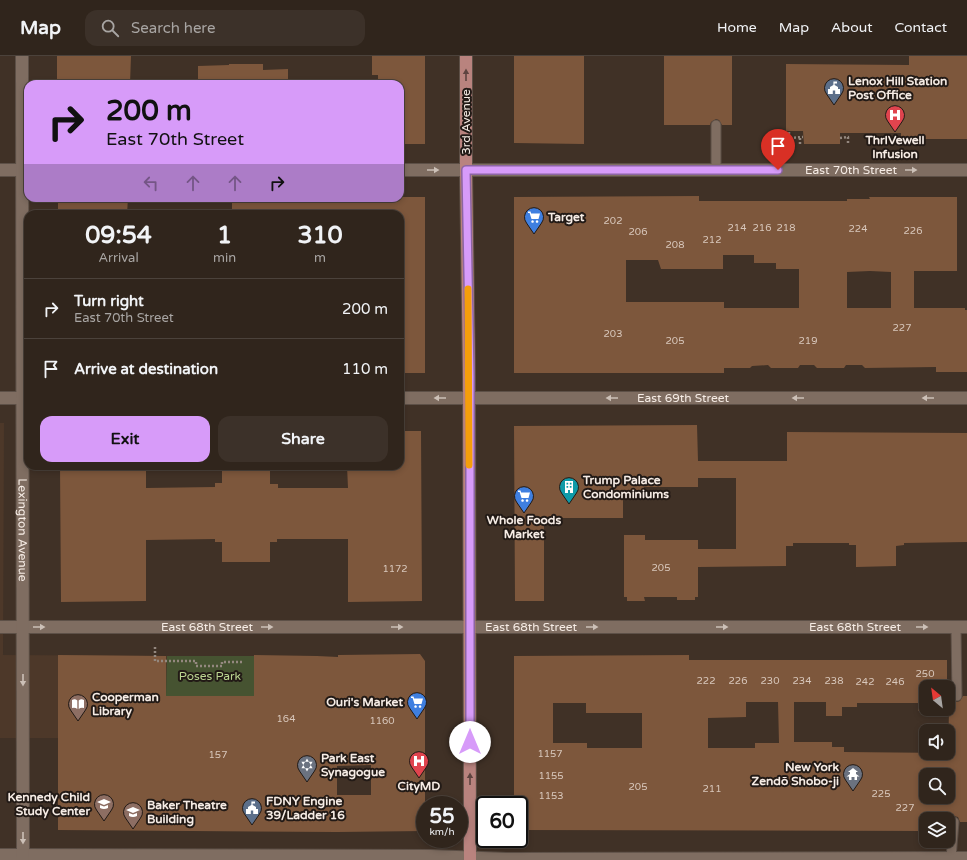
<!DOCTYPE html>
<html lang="en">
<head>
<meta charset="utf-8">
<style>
  :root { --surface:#30251c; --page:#3c3129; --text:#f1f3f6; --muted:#a8a5a3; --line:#4b423b; --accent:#d79bf9 }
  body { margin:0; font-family:"Varela Round",sans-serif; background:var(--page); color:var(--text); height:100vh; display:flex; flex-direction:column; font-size:15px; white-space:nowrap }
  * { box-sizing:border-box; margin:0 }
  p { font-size:13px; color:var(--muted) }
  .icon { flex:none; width:22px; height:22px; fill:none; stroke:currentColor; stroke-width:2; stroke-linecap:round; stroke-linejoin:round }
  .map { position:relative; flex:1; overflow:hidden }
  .panel { position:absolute; left:24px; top:154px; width:380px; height:260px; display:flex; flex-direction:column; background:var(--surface); border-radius:12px; box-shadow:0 2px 6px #0003,0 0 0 1px var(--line) }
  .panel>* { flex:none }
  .banner { position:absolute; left:24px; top:24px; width:380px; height:122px; border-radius:12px; box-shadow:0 2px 6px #0003,0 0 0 1px var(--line); background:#d79bf9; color:#111; overflow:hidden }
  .needle { width:26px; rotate:331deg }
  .buttons { position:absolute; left:919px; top:624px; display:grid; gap:8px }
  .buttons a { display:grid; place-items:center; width:36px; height:36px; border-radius:8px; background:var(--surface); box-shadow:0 2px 6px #0003,0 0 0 1px var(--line); font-size:20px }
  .speed { position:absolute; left:416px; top:740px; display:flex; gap:8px; font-size:20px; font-weight:700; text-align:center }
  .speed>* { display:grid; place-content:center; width:52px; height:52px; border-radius:50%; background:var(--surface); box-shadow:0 2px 6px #0003,0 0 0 1px var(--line); line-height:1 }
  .speed small { font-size:10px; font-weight:400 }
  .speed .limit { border:2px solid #111; border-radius:6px; background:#fff; color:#111 }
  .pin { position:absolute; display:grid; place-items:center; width:34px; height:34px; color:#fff; margin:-41px -17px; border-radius:50% 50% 50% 0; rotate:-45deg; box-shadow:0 0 4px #0007 }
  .pin .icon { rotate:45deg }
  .me { position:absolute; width:44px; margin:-22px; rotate:0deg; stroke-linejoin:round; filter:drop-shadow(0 0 3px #0008) }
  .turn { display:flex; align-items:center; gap:14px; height:84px; padding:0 16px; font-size:18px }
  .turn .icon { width:52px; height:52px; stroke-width:2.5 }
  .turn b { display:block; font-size:28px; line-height:34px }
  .lanes { display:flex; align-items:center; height:38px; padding:0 16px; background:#0003; justify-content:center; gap:20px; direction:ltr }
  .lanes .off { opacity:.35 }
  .eta { display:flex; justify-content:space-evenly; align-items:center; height:68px; text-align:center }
  .eta b { font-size:24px; font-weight:700; line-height:28px }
  .action { display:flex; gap:8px; margin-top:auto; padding:8px 16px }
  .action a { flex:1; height:46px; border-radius:12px; background:var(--accent); color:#111; font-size:16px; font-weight:700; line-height:46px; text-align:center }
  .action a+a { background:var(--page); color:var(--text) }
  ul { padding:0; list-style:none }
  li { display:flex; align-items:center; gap:12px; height:60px; padding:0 16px; border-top:1px solid var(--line) }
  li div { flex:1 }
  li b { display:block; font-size:15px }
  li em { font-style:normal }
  header { display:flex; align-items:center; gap:24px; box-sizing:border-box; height:56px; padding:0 20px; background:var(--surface); border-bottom:1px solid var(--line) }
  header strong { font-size:19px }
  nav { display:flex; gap:22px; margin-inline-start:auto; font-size:14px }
  .search { width:280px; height:36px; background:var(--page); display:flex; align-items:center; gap:10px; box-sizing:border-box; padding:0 14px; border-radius:12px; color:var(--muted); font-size:15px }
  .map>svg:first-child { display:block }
  .built { fill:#4d3829 }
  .green { fill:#465331 }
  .building { fill:#7d573c; fill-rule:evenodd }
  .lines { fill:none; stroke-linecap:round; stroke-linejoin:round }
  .lane-casing { stroke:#5d5047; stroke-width:11 }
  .street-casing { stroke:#5d5047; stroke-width:14 }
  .secondary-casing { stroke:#5d5047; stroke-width:14 }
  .primary-casing { stroke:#5d5047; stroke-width:14 }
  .path { stroke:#94887f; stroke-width:2.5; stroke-dasharray:2 2; stroke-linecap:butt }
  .lane { stroke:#7f6d61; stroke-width:9 }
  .street { stroke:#7f6d61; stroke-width:12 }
  .secondary { stroke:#7f6d61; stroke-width:12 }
  .primary { stroke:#b9837e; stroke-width:12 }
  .oneway { fill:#5e4440 }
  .oneway2 { fill:#ccc0b7 }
  .route-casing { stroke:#8c65a2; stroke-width:10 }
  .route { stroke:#d79bf9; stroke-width:7 }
  .slow { stroke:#f59e0b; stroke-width:7 }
  .labels { text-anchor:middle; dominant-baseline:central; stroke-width:4; stroke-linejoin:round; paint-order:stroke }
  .number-label { font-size:10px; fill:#d8c7bb }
  .poi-label { font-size:12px; font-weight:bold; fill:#f6ece5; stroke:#221a16; text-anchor:start }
  .street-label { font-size:12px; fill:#f6ece5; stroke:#221a16 }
  .park-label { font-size:12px; fill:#bbd591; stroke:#221a16 }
</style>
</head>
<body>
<header>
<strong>Map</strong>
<div class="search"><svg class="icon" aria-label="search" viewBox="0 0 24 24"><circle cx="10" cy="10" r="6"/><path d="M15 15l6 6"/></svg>Search here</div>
<nav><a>Home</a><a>Map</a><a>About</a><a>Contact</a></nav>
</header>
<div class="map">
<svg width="967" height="804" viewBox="0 0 967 804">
  <rect width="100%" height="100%" fill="#403126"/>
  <path class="built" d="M0 367H4L3 599 167 600 166 682H0Z"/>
  <path class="green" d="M167 600H254V640H166Z"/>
  <path class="building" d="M57 0H131L130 28H57Z
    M372 0H425V88H400V28H378V19H372Z
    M514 0H584V88L514 87Z
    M664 0H732V69H722L719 64 716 63 711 66 710 69H664Z
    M909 0H967V83H901V77H840V88H804L803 75H786V8L909 9Z
    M229 8H263V14L288 13V28H198V10L229 9Z
    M699 140V145H847V143H870L869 141H957V215H914V252H965V254H967V316H936V311L865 312 862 309H846L844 312H817L814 309H800L798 312H771L768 309 752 310 750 312H724V317H514V141ZM723 199H754V207H776V213H799V252H724V246H626V204H658L661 213H723ZM870 215 891 216V252H847V216Z
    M400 141H425V317H400V158H232V142H400Z
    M58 142H128L127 158H58Z
    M697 369 698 405H787V376L967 377V486L904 487V489L896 490V510L856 511V489H849V487H793V490H786V510L698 511V541H695V544H677V541H644L645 545H627V541H624V479H645V484H698V493H736V422H698V431H644V436L623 437V462H544V545H515L514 370Z
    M400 375H421L422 545 348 546V483H277V486H270V506H222V486H215V483L146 484V545L61 546 60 410H146V432L215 431V427H222V410H270V428H278V432H348L347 410H400Z
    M420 598 425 605V775L337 776 58 774V599L166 600V640H254V599L317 600 338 601V599ZM371 709V739H337V710Z
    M689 599V604H947V631H926V653H948V640H951L952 643 957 646 960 645 963 640H967V766H960L958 761 954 760 949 762 948 766V763H926V775L519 774V749H514V600ZM746 646H778L779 687H755V692H708V662L746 661ZM794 646H826V660H842V651H857V647H918V655L949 654 948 697 844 696V691H832V686H794ZM553 647H586V657H642V692H587V687H553ZM926 719H948V741H926Z"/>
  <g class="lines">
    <defs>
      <path id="lane" d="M716 114V69
        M956 571 957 640
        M951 802 954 766"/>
      <g id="street">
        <path d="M0 114H28"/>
        <path id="s1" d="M400 114H967"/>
        <path d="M0 342H28"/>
        <path id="s2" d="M400 342H967"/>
        <path id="s3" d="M0 571H967"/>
        <path d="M0 799 431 800 507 803 967 802"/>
      </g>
      <g id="secondary">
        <path id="s4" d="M22 0 23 804"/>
      </g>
      <path id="primary" d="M466 0V114L469 320 470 804"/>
    </defs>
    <use href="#lane" class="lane-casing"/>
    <use href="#street" class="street-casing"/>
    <use href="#secondary" class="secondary-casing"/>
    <use href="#primary" class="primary-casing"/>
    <path class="path" d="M789 82V75
      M840 82 848 81V88
      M800 88V82
      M789 89V82L803 81
      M155 591V605H196V610H222V606H244"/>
    <use href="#lane" class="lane"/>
    <use href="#street" class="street"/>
    <use href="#secondary" class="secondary"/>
    <use href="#primary" class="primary"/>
  </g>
  <defs><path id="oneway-solid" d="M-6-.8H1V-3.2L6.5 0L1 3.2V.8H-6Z"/></defs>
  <g class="oneway">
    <use href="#oneway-solid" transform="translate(466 19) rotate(-90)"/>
    <use href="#oneway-solid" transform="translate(470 723) rotate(-90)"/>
  </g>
  <g class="oneway2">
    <use href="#oneway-solid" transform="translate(433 114)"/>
    <use href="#oneway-solid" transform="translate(911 114)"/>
    <use href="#oneway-solid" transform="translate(440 342) rotate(-180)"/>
    <use href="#oneway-solid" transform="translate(612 342) rotate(-180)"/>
    <use href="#oneway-solid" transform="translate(798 342) rotate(180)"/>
    <use href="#oneway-solid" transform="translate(928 342) rotate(180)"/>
    <use href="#oneway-solid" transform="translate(39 571)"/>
    <use href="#oneway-solid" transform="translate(267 571)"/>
    <use href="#oneway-solid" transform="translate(397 571)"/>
    <use href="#oneway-solid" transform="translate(592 571)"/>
    <use href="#oneway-solid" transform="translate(722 571)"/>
    <use href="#oneway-solid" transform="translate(922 571)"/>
    <use href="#oneway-solid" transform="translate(23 624) rotate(90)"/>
    <use href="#oneway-solid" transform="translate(23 782) rotate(90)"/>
  </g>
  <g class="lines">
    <defs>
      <path id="route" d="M470 686V320L466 114H778"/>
    </defs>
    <use href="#route" class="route-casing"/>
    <use href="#route" class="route"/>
    <path class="slow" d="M468 233 469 409"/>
  </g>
  <defs>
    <symbol id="civic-pin" viewBox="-11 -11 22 30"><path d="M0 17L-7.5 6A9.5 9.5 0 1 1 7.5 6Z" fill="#5c6f8a" stroke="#221a16"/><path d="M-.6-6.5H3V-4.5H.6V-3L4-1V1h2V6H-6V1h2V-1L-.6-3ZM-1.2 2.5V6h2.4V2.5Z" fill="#fff"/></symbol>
    <symbol id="hospital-pin" viewBox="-11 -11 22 30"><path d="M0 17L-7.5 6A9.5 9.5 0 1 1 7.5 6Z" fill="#e0444e" stroke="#221a16"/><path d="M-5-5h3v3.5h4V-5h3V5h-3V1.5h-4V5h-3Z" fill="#fff"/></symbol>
    <symbol id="supermarket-pin" viewBox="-11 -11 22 30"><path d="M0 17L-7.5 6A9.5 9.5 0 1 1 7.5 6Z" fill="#3f7fe0" stroke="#221a16"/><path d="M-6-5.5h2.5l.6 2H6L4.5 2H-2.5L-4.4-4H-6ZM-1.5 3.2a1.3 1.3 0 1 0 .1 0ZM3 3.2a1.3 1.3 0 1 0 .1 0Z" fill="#fff"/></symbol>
    <symbol id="building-pin" viewBox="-11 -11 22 30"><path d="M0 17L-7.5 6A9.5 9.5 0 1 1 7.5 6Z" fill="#0f9aa8" stroke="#221a16"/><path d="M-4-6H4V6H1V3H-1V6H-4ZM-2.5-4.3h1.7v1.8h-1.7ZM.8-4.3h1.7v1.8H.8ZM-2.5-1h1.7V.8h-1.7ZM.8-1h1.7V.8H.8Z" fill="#fff"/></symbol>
    <symbol id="library-pin" viewBox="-11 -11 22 30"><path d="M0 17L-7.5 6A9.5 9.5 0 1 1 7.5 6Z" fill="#8d6e63" stroke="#221a16"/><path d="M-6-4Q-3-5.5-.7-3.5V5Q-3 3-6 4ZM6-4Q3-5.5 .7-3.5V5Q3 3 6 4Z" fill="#fff"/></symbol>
    <symbol id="synagogue-pin" viewBox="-11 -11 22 30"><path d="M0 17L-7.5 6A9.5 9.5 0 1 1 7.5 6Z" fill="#6b7280" stroke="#221a16"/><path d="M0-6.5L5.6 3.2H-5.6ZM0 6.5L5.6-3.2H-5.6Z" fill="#fff"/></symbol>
    <symbol id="temple-pin" viewBox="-11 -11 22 30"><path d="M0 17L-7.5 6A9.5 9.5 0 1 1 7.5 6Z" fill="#6b7280" stroke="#221a16"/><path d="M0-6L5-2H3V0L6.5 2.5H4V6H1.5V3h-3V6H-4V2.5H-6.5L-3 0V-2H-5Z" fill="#fff"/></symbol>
    <symbol id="school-pin" viewBox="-11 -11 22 30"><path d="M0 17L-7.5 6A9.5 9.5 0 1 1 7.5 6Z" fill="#8d6e63" stroke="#221a16"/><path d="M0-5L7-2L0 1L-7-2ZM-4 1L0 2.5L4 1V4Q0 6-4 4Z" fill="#fff"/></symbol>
    <symbol id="university-pin" viewBox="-11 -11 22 30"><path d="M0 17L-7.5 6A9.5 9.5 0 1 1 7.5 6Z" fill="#8d6e63" stroke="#221a16"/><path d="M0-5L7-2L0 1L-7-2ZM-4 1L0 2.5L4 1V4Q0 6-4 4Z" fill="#fff"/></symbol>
  </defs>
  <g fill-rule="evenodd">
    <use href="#civic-pin" x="823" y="21" width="22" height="30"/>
    <use href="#hospital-pin" x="884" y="48" width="22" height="30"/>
    <use href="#supermarket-pin" x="523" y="150" width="22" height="30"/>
    <use href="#building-pin" x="558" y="420" width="22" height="30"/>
    <use href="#supermarket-pin" x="513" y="429" width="22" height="30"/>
    <use href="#supermarket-pin" x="406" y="635" width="22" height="30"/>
    <use href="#library-pin" x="67" y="637" width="22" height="30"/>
    <use href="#hospital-pin" x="408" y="694" width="22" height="30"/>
    <use href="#synagogue-pin" x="296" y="698" width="22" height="30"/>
    <use href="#temple-pin" x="842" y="707" width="22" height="30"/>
    <use href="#school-pin" x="93" y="737" width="22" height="30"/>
    <use href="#civic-pin" x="241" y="741" width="22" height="30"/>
    <use href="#university-pin" x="122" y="745" width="22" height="30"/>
  </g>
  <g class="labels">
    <g class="number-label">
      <text x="613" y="165">202</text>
      <text x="737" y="172">214</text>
      <text x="762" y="172">216</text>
      <text x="786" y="172">218</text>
      <text x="858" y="173">224</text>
      <text x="913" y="175">226</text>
      <text x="638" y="176">206</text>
      <text x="712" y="184">212</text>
      <text x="675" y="189">208</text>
      <text x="902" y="272">227</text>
      <text x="613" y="278">203</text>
      <text x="675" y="285">205</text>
      <text x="808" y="285">219</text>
      <text x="661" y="512">205</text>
      <text x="395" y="513">1172</text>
      <text x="925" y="618">250</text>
      <text x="706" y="625">222</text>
      <text x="738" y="625">226</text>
      <text x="770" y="625">230</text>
      <text x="802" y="625">234</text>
      <text x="834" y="625">238</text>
      <text x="865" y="626">242</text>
      <text x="895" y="626">246</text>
      <text x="286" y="663">164</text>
      <text x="382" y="665">1160</text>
      <text x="550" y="698">1157</text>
      <text x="218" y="699">157</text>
      <text x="551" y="720">1155</text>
      <text x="638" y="731">205</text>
      <text x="712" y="733">211</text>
      <text x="881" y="738">225</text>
      <text x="551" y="740">1153</text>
      <text x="905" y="752">227</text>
    </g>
    <g class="poi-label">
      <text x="848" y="25">Lenox Hill Station<tspan x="848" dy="14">Post Office</tspan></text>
      <text x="895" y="84" text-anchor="middle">ThrIVewell<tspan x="895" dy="14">Infusion</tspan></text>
      <text x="548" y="161">Target</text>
      <text x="583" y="424">Trump Palace<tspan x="583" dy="14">Condominiums</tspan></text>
      <text x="524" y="464" text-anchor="middle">Whole Foods<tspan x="524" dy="14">Market</tspan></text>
      <text x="92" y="641">Cooperman<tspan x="92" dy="14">Library</tspan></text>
      <text x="403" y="646" text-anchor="end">Ouri's Market</text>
      <text x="321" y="702">Park East<tspan x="321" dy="14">Synagogue</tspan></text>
      <text x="839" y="711" text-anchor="end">New York<tspan x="839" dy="14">Zendō Shobo-ji</tspan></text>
      <text x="419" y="730" text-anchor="middle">CityMD</text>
      <text x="90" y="741" text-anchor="end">Kennedy Child<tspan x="90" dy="14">Study Center</tspan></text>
      <text x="266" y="745">FDNY Engine<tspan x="266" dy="14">39/Ladder 16</tspan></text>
      <text x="147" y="749">Baker Theatre<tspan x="147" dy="14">Building</tspan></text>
    </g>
    <g class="street-label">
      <text transform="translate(466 66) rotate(-90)">3rd Avenue</text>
      <text stroke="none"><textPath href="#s1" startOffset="451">East 70th Street</textPath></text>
      <text stroke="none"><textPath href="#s2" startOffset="283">East 69th Street</textPath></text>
      <text stroke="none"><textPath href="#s4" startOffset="474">Lexington Avenue</textPath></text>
      <text stroke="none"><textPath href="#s3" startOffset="207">East 68th Street</textPath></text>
      <text stroke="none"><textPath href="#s3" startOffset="531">East 68th Street</textPath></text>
      <text stroke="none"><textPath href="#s3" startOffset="855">East 68th Street</textPath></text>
    </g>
    <g class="park-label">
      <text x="210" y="620">Poses Park</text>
    </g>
  </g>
</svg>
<div class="buttons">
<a><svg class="needle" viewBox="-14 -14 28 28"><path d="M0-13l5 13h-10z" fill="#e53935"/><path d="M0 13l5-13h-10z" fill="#a8a5a3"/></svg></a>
<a><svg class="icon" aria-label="sound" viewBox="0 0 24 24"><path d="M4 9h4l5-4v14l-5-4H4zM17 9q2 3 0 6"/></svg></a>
<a><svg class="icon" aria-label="search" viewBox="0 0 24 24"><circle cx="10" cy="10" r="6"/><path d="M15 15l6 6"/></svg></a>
<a><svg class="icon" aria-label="layers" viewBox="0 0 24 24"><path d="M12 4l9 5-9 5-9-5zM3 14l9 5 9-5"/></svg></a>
</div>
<div class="speed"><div>55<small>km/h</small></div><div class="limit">60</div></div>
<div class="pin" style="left:778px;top:114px;background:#d93025"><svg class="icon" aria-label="arrive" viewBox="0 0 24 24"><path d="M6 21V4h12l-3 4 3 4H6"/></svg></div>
<svg class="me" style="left:470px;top:686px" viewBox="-20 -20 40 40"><circle r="19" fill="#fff"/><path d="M0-13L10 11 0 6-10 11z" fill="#d79bf9"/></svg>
<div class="banner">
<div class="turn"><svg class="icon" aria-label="right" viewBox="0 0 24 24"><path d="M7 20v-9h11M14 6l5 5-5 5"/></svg><div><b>200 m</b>East 70th Street</div></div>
<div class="lanes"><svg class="icon off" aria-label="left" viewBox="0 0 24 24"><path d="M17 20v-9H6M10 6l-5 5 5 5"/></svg><svg class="icon off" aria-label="ahead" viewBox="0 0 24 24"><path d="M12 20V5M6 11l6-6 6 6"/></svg><svg class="icon off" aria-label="ahead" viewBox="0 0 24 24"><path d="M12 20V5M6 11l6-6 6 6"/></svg><svg class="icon" aria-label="right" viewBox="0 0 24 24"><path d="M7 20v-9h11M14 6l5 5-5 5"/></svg></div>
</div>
<section class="panel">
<div class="eta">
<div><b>09:54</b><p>Arrival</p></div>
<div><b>1</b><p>min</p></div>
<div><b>310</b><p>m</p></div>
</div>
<ul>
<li><svg class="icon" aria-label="right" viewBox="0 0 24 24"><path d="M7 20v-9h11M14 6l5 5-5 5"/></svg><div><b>Turn right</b><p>East 70th Street</p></div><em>200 m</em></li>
<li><svg class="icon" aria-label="arrive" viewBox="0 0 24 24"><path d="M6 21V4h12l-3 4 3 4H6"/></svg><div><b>Arrive at destination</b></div><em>110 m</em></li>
</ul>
<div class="action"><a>Exit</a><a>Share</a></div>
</section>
</div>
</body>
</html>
